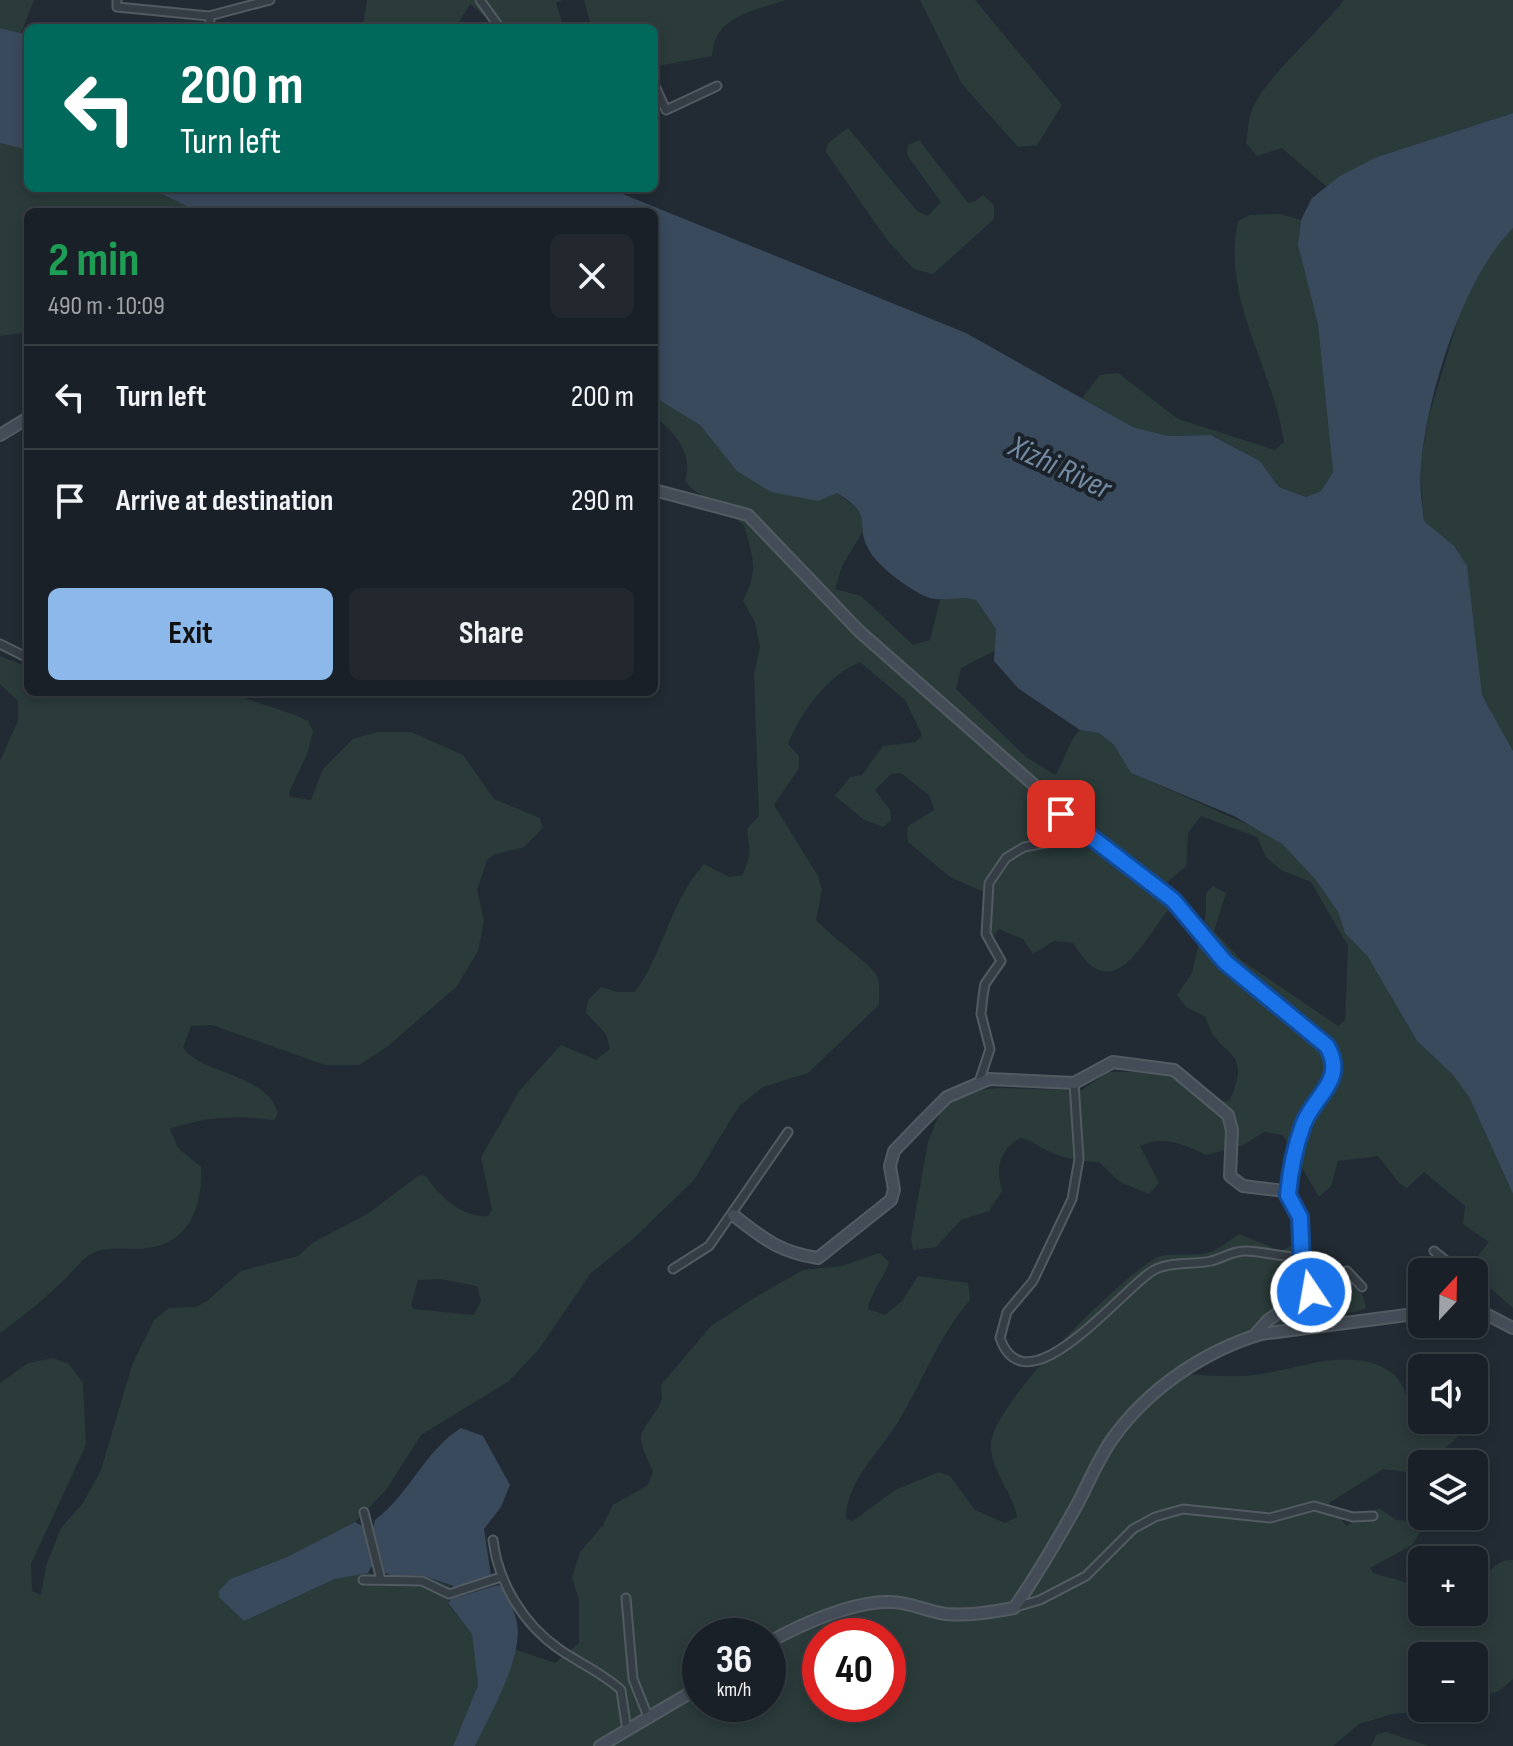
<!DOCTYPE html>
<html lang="en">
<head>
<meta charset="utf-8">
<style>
  :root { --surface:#1a2027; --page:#23282f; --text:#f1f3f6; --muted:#9fa3a7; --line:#383e44; --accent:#8cb8ea }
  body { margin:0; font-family:"Sofia Sans Condensed",sans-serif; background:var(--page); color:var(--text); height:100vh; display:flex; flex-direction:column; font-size:30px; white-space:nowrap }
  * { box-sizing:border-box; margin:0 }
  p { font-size:26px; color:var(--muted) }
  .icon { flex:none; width:44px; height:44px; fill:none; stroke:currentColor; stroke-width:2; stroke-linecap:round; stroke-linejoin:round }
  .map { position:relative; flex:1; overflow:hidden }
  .side { position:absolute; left:24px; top:208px; width:634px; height:488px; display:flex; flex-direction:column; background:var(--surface); border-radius:12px; box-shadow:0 4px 12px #0003,0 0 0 2px var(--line) }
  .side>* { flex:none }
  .banner { position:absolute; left:24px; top:24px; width:634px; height:168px; border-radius:12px; box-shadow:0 4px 12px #0003,0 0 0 2px var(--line); background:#00695c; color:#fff; overflow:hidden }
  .needle { width:52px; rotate:22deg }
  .controls { position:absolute; left:1408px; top:1258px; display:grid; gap:16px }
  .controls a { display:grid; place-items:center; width:80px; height:80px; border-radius:12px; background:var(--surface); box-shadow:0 4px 12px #0003,0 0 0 2px var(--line); font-size:40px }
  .speed { position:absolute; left:682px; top:1618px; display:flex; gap:16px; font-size:40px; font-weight:700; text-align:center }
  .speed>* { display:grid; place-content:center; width:104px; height:104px; border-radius:50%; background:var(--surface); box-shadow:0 4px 12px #0003,0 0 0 2px var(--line); line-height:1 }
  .speed small { font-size:20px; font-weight:400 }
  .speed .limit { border:12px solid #d22; background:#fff; color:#111 }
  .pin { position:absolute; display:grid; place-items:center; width:68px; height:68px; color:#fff; margin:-34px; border-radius:16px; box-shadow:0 4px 12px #0006 }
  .me { position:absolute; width:88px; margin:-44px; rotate:348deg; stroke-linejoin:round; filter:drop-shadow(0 0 6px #0008) }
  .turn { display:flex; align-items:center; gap:28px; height:168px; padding:0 24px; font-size:36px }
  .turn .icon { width:104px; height:104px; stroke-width:2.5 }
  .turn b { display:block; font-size:56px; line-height:68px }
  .round { display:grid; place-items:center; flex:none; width:84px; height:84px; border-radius:12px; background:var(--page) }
  .overview { display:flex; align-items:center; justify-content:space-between; height:136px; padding:0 24px }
  h1 { font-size:48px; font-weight:700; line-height:60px; color:#1e9e55 }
  .action { display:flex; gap:16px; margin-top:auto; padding:16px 24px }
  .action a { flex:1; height:92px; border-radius:12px; background:var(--accent); color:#111; font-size:32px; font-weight:700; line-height:92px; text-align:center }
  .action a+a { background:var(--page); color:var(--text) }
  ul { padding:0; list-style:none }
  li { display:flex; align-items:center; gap:24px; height:104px; padding:0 24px; border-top:2px solid var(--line) }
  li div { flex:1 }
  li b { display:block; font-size:30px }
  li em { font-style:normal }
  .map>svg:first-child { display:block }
  .green { fill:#2a3b3a; fill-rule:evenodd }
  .water { fill:#394a5c }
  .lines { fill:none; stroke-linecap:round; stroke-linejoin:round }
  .street-casing { stroke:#535b62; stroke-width:11 }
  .secondary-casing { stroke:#535b62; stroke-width:14 }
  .street { stroke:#353d45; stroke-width:7 }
  .secondary { stroke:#444d57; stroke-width:10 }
  .route-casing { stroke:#114b97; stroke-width:20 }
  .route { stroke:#1a73e8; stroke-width:14 }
  .labels { text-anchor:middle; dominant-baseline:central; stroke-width:8; stroke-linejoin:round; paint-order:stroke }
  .water-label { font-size:32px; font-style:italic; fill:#738ba2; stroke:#1b2229 }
</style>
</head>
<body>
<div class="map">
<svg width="1513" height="1746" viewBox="0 0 1513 1746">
  <rect width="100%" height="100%" fill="#222b34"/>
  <path class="green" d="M0 0H34L21 34 0 28Z
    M367 0H562L556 3 564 28H499L470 4 455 28H363Z
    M584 0H786C753 11 714 16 712 56L658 66H654V28H592Z
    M920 0H975L1062 105 1037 145 1018 147 962 84Z
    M1344 0H1513V113L1377 157 1327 187 1282 148 1257 156 1246 143C1248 133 1248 121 1251 112 1262 81 1321 30 1344 0Z
    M848 128 917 211 928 216 941 202 907 155 908 145 919 140 968 203 974 202 983 195 994 205V219L933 274 914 269 887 240 826 152 828 143Z
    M0 143 28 150V188H149L199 212H28V332L0 336Z
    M1280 214 1301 220 1298 245 1318 325 1333 472 1321 491 1306 497 1279 487 1260 461 1212 435 1168 436 1133 427 1082 398 1100 375 1118 373 1178 419 1275 450 1284 442C1273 367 1221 299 1238 221L1250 215Z
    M1513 228V751L1482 695 1473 637 1424 521 1420 468 1428 419 1461 310 1492 249Z
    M654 397 700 425 718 447 827 495 837 493 860 511 865 528 842 566 835 589 861 596 913 645 930 640 940 600 959 595 976 600 996 629V650L961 668 956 689 1026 757 1055 775C1065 761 1068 741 1080 730L1099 733 1114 745 1132 773 1262 831 1282 844 1315 879 1338 912 1345 933 1368 957 1417 1041 1453 1075 1469 1097 1488 1139 1513 1194V1308L1468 1269 1489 1242 1463 1224 1465 1206 1424 1172 1407 1188 1399 1183 1378 1156 1338 1161 1331 1186 1319 1197 1283 1135 1264 1132 1243 1145 1206 1155C1184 1144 1163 1135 1140 1146L1159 1183 1149 1194 1120 1182 1099 1162C1083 1162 1063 1158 1048 1151 1037 1146 1033 1140 1020 1138 999 1151 995 1168 1002 1191L989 1211 961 1220 936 1247 913 1250 911 1238 928 1142 939 1115 950 1101 977 1090 1000 1088 1082 1090 1108 1072H1136L1171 1075 1203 1101H1229C1256 1045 1215 1059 1206 1017L1186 1007 1177 995 1192 973 1206 913V893L1213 886 1226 893 1214 931 1241 960 1338 1026 1345 1020 1348 946 1311 882 1281 870 1266 857 1257 837 1201 816 1188 833 1186 866 1163 886 1169 909C1140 945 1113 1009 1073 943L1054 941 1033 954 1023 939 999 929 992 938 991 895 950 877 908 842 907 827 934 810 930 796 901 773 891 774 875 790 890 810 891 820 883 827 863 819 835 796 850 777 862 775 883 746 916 742 922 735 905 700 860 662C829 674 800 713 788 744L799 756V768L774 805 818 876 822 890 816 920C828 934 875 967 878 978 880 987 879 997 879 1005L808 1073 763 1087 739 1106 694 1180 634 1238 590 1274 539 1349 509 1381 421 1435 386 1490 355 1522 287 1557 230 1579 244 1621 335 1579 361 1572 394 1576 421 1575 450 1586 448 1604 472 1634 478 1685 453 1746H0V1383L28 1363 53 1358 69 1364 83 1383 86 1445 31 1564 32 1591 41 1595 46 1566 61 1528 83 1503 101 1470 132 1365 154 1320 169 1308 196 1307 207 1301 241 1271 298 1256 314 1242 369 1213 419 1175 426 1176C439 1196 462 1218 488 1216L492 1210 481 1157 520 1090 561 1045 596 1060 610 1049 606 1034 586 1013 588 1000 601 987 617 992H635C665 951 669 903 704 864L729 877 743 875 750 854 747 829 759 816 754 675 760 647 755 622 743 601C759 570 753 558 744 525L692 489 685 481C694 453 675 433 654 416ZM440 1279 477 1286 481 1301 474 1315 414 1309 411 1305 418 1280Z
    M0 656 28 667V692H227L295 715 308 721 313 731 307 754 289 792 290 797 311 800 323 769 353 739 377 732H411L463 755 494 799 540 818 543 828 524 847 493 855 487 860 477 890 484 921 478 951 457 986 387 1047 359 1065H325L212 1025 191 1026 183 1048C205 1076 266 1073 278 1113L274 1120C237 1115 206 1116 170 1129L178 1148 201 1167C203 1204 190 1243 148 1248 127 1251 106 1244 88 1256 78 1263 70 1275 62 1282 42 1301 22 1317 0 1333V761L18 721V701L0 684Z
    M1239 1234 1281 1251 1296 1243 1299 1273 1316 1298 1349 1282 1363 1296 1366 1308C1326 1322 1282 1320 1243 1335 1222 1343 1204 1360 1186 1374 1208 1375 1233 1378 1254 1375 1297 1370 1353 1344 1392 1373 1407 1385 1407 1407 1420 1420L1445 1421 1458 1437 1415 1473 1383 1469 1329 1503 1346 1526 1379 1508 1396 1520 1427 1522 1412 1545 1370 1568 1373 1573 1422 1587V1612H1474C1474 1592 1489 1558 1513 1560V1679L1499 1691 1474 1700V1656H1422V1708H1453L1392 1714 1359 1724 1333 1746H475L514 1649 555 1663 579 1643V1600L572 1578 580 1552 603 1525 613 1505 648 1485 653 1471C631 1426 643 1437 662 1400L661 1385 711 1326 759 1295 803 1270 842 1266 879 1253 889 1262C883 1280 871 1291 868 1309L885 1315 902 1301 918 1276 968 1283 970 1300C938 1337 923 1381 898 1422 878 1454 847 1480 846 1519L853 1521 895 1490 939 1472 950 1476 975 1510 1005 1523 1017 1517C1013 1491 990 1471 991 1444 993 1403 1117 1281 1154 1259 1168 1251 1192 1257 1208 1253 1218 1250 1230 1240 1239 1234ZM700 1636H768V1704H700ZM820 1636H888V1704H820Z
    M1386 1732 1429 1746H1371L1377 1734Z"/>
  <path class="water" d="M0 28 28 35V150L0 143Z
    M1513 113V228C1463 278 1427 395 1421 465 1419 483 1422 503 1424 521L1454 546 1467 566 1482 695 1513 751V1194L1469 1097 1453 1075 1417 1041 1368 957 1345 933 1338 912 1315 879 1282 844 1234 816 1131 773 1114 745 1099 733 1080 730 1019 689 994 661 996 629 976 600C958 595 943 603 927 597 910 590 877 566 869 550 853 521 877 518 837 493L818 501 771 492 737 471 700 425 654 397V212H199L149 188H608L966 333 1133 427 1168 436 1211 435 1260 461 1279 487 1306 497 1321 491 1333 472 1318 325 1298 245 1301 220 1312 198 1340 176 1377 157Z
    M461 1428 483 1436 510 1485 501 1507 484 1529 491 1576 456 1587 421 1575 394 1576 385 1573 373 1528 375 1520C409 1495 425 1450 461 1428Z
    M355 1522 362 1526 372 1566 368 1573 335 1579 244 1621 219 1597V1591L230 1579 287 1557Z
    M498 1585 503 1588C508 1599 515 1611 517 1623 523 1659 490 1714 475 1746H453L478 1685 472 1634 448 1603 451 1599Z"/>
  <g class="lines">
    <defs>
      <path id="street" d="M117 0V7L209 16 270 0
        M480 0 500 28
        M209 16 211 28
        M654 84 666 110 717 86
        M0 644 28 658
        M979 1082 990 1049 981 1014 983 996 985 984 1001 961 986 934 989 883 1006 858 1024 847 1085 836
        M1074 1083 1079 1159 1072 1199 1033 1281 1007 1312 1000 1338C1027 1415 1128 1281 1156 1269 1173 1261 1194 1265 1211 1261 1223 1258 1234 1250 1247 1251 1265 1252 1284 1257 1302 1258
        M1434 1251 1460 1272
        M673 1269 709 1246 788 1132
        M1311 1292 1347 1271 1362 1287
        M364 1512 381 1580
        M493 1540C498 1582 523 1624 559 1649 579 1663 603 1673 621 1690L627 1731
        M363 1580 422 1581 449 1594 501 1577
        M626 1598 633 1679 649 1719
        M1016 1607 1040 1600 1086 1576 1133 1529 1155 1517 1183 1509 1270 1518 1314 1506 1353 1517 1373 1516"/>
      <path id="secondary" d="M0 435 28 418
        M654 490 748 515 859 631 1042 792 1080 832 1173 900 1225 962 1327 1046C1347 1081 1314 1095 1303 1125 1295 1147 1290 1172 1288 1195
        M733 1215C764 1239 779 1252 818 1258L891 1200 894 1190 890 1166 894 1151 922 1122 947 1097 989 1079 1074 1083 1113 1062 1174 1070 1228 1115 1232 1130 1230 1176 1243 1186 1285 1191 1300 1217 1302 1263 1311 1292 1268 1320 1254 1336
        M1474 1308 1513 1328
        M768 1643C799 1625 855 1600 891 1602 910 1602 928 1612 946 1614 969 1616 992 1612 1014 1608 1038 1574 1058 1539 1078 1503 1089 1482 1099 1457 1113 1438 1148 1389 1204 1351 1261 1334L1422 1313
        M600 1746 700 1687"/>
    </defs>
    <use href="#street" class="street-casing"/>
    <use href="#secondary" class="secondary-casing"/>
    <use href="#street" class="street"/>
    <use href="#secondary" class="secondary"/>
  </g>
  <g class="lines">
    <defs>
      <path id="route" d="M1061 814 1173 900 1225 962 1327 1046C1347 1081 1314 1095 1303 1125 1295 1147 1290 1172 1288 1195L1300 1217 1302 1263 1311 1292"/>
    </defs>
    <use href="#route" class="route-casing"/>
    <use href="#route" class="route"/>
  </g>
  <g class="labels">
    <g class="water-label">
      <text transform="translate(1060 468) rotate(25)">Xizhi River</text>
    </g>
  </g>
</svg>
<div class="controls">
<a><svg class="needle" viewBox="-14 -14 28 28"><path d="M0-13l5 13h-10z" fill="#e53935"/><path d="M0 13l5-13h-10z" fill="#9fa3a7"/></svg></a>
<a><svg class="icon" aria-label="sound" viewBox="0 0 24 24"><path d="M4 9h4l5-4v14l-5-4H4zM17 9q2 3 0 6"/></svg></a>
<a><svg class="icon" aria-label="layers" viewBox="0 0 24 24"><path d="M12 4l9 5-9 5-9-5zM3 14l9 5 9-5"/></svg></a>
<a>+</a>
<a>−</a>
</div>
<div class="speed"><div>36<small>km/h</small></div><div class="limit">40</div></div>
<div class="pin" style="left:1061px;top:814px;background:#d93025"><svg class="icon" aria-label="arrive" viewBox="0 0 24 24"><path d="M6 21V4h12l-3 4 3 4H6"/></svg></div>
<svg class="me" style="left:1311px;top:1292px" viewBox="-20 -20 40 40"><circle r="17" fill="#1a73e8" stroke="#fff" stroke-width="3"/><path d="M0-11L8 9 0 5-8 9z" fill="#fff"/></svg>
<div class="banner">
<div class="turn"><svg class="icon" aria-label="left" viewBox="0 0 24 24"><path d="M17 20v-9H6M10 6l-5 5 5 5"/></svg><div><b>200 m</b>Turn left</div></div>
</div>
<section class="side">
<div class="overview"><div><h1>2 min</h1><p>490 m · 10:09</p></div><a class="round"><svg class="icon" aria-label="close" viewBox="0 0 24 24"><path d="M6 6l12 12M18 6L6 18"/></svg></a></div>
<ul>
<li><svg class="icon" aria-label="left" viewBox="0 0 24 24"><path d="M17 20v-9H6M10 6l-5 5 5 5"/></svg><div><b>Turn left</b></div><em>200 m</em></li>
<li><svg class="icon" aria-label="arrive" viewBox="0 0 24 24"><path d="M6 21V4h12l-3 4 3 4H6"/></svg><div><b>Arrive at destination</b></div><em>290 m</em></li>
</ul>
<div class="action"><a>Exit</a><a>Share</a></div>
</section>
</div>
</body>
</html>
